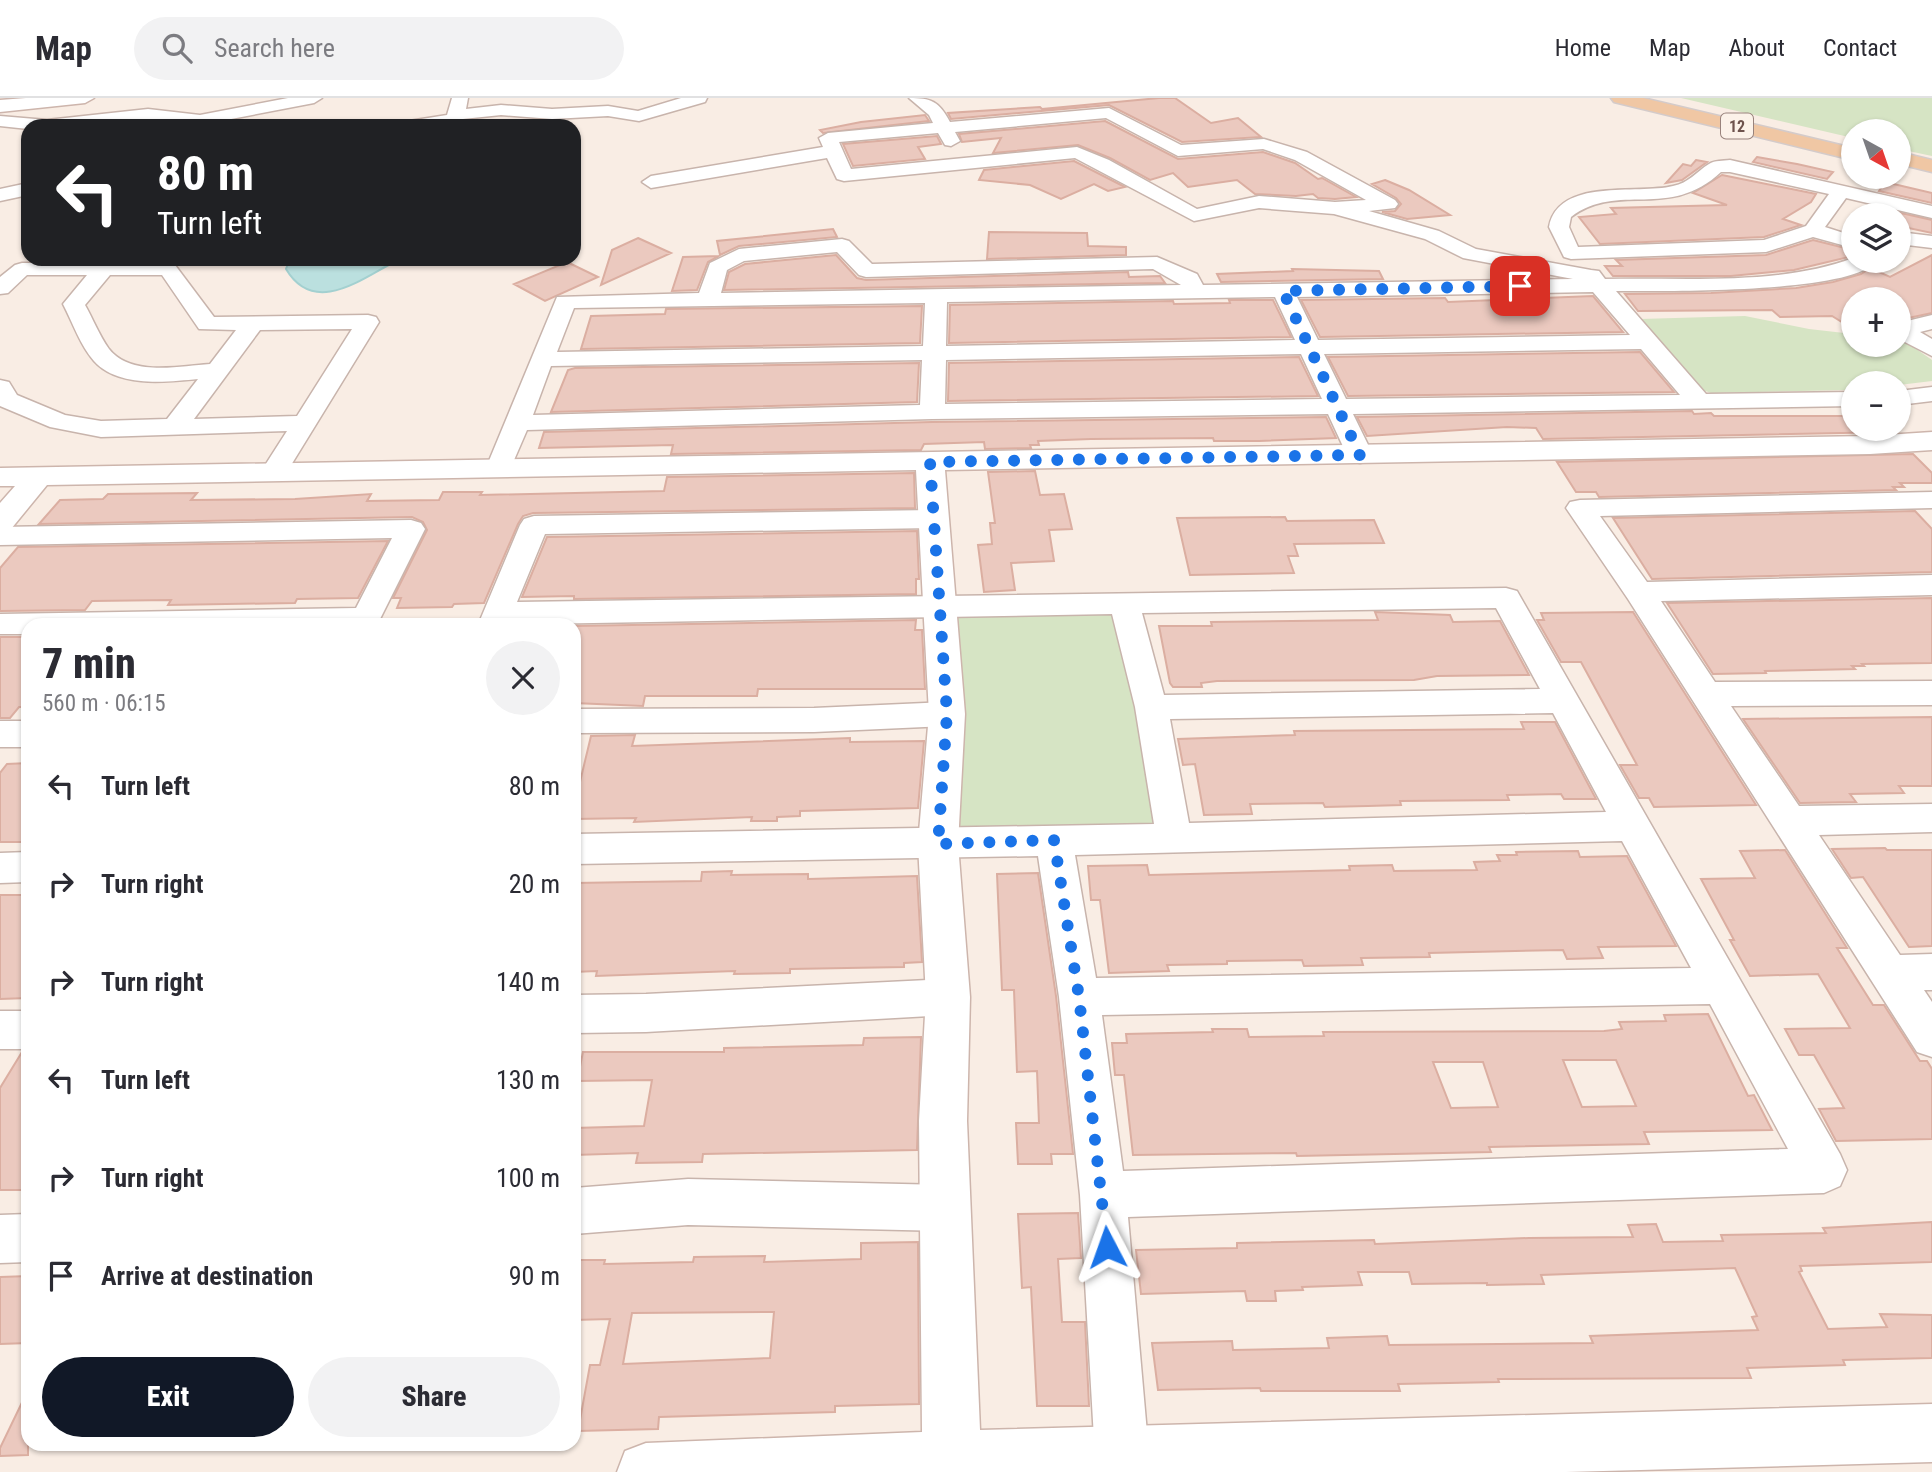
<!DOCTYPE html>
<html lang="en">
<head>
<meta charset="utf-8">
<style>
  :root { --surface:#fff; --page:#f2f2f3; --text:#2b2b33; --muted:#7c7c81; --line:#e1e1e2; --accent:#111827 }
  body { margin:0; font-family:"Roboto Condensed",sans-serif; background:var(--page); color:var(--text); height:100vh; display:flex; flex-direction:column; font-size:26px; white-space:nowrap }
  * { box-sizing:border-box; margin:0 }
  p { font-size:23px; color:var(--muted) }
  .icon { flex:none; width:38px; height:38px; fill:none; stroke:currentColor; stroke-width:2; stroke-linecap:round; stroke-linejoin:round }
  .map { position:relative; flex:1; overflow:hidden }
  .side { position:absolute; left:21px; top:520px; width:560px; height:833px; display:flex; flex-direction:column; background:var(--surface); border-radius:21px; box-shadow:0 2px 5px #0004 }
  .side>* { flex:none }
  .banner { position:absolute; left:21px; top:21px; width:560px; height:147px; border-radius:21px; box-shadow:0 2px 5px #0004; background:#202124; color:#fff; overflow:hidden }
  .needle { width:46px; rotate:140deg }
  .fabs { position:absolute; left:1841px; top:21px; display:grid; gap:14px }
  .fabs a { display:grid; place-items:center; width:70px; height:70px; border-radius:50%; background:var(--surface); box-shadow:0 2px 5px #0004; font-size:35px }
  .pin { position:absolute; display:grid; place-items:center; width:60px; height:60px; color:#fff; margin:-30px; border-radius:14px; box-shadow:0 4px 10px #0006 }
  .me { position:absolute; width:77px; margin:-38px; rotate:356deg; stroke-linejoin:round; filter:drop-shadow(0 0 5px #0008) }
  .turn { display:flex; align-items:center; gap:24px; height:147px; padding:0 21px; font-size:32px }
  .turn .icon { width:91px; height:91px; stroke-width:2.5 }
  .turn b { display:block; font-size:49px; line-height:60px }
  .round { display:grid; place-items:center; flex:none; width:74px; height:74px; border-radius:37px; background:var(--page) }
  .headline { display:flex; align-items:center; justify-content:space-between; height:119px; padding:0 21px }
  h1 { font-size:42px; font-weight:800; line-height:52px }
  .primary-button { display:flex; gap:14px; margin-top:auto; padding:14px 21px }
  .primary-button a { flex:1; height:80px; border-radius:42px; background:var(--accent); color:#fff; font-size:28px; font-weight:800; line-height:80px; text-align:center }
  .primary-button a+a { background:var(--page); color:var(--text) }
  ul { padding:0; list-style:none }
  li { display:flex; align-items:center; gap:21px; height:98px; padding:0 21px }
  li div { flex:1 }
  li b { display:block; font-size:26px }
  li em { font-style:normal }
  header { display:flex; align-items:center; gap:42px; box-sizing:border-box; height:98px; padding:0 35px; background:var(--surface); border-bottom:2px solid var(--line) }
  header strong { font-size:33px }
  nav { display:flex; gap:38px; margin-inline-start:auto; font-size:24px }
  .search { width:490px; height:63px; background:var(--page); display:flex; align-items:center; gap:18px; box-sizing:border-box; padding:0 24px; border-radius:38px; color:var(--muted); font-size:26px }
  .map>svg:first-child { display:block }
  .green { fill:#d6e4c4 }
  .water { fill:#bbe0df; stroke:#a3d0d0; stroke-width:2 }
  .building { fill:#ebc9bf; stroke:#dbaea1; stroke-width:2; fill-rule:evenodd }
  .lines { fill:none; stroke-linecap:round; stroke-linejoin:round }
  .street-casing { stroke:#c8b4ac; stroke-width:3 }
  .secondary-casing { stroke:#cdb5ac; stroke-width:3 }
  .primary-casing { stroke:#d4cbca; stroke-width:3 }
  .street { fill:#fff; fill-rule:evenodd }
  .secondary { fill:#fff; fill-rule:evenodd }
  .primary { fill:#f0c7a4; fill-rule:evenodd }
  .route { stroke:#1a73e8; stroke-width:12; stroke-dasharray:0 21.6 }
  .labels { text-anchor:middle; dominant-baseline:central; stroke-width:5; stroke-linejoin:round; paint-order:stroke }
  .shield { fill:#fcf2e9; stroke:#99837c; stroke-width:2 }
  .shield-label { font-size:16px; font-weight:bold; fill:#6e534d }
</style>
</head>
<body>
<header>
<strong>Map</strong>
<div class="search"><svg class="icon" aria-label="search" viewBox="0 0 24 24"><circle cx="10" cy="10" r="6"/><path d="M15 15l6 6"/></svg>Search here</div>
<nav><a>Home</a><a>Map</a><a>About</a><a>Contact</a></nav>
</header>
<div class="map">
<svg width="1932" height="1374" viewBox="0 0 1932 1374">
  <rect width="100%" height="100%" fill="#f9ede4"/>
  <path class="green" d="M1681 0H1932V58L1899 51V33H1853V40Z
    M1745 218 1809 231 1853 236V247H1899V239L1932 262V283L1899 287 1853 285V291L1846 292 1711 295 1700 291 1640 221Z
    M1124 505 1174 739 938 746 940 508Z"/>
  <path class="water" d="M290 161H394V164C360 182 314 218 286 171Z"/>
  <path class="building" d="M1159 0H1175L1211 25 1238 20 1261 39 1182 44 1109 7 951 21 948 15 1040 9 1042 11Z
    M925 17 929 23 823 35 820 32 861 24Z
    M1105 23 1178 61 1263 54 1295 65 1318 81 1322 80 1356 99 1335 101 1318 100 1313 96 1296 98 1255 96 1237 82 1188 89 1173 75 1150 82 1110 60 1078 47 993 55 1001 40 962 44 959 36Z
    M937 38 941 46 918 49 925 61 853 68 843 46Z
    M1757 59 1797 66 1833 74 1827 81 1753 64Z
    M1696 62 1707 64 1682 82 1666 85 1683 66 1691 68Z
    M1074 63 1125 89 1108 93 1094 86 1061 101 1030 87 979 82 984 72Z
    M1722 77 1816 96 1811 104 1783 121 1801 127 1764 139 1600 146 1579 119 1616 116 1611 110 1727 107 1693 95Z
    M1385 82 1409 92 1450 117 1407 121 1382 114 1395 113 1401 106 1396 100 1372 86Z
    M1885 84 1932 95V105L1879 93Z
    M1870 108 1932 122V135L1899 128V117H1865Z
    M833 131 837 139 739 148 720 157 717 143Z
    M989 134 1087 135 1088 148 1126 149V157L987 161Z
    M638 140 671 155 601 187 612 152Z
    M1813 142 1853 152V158L1794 172 1731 178H1613L1605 168H1622L1616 162 1766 157Z
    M836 157 857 180 866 182 1128 174 1129 179 1160 178 1165 185 724 192 729 174 745 166Z
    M1932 157V215L1899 222V200L1853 201V231L1832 218 1780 219 1772 212 1638 213 1625 196 1711 195 1796 190 1833 184 1861 176 1870 170 1890 179Z
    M719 158 708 164 697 192 672 193 683 159Z
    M567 164 598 179 545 203 514 186Z
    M1292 171 1379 173 1383 181 1221 184 1217 176 1293 173Z
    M1593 198 1623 234 1320 239 1301 202 1445 200 1448 204Z
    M1229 202H1273L1291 239 949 245 950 207 1173 203 1174 206 1230 205Z
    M922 208 920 245 581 251 591 218 665 216 666 211Z
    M1640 254 1674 294 1348 298 1328 259Z
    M1299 259 1318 298 948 303 949 265Z
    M919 265 917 304 551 314 568 272 575 270Z
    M1692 313 1694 316 1711 315 1714 318H1850L1853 319V331H1888L1891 334 1543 341 1536 330 1507 329 1367 338 1357 319Z
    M1326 319 1336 340 1259 343H1214L1213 340 1091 341 1038 343 1039 347H1030L1031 350 985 351 984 344 924 346 921 352 671 356 673 347 539 350 544 334 932 324Z
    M1913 356 1932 375V385H1900L1904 389H1893L1896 392 1599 399 1596 394H1576L1557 364Z
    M1035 373 1040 397 1064 396 1072 431 1049 432 1054 463 1011 465 1015 492 984 494 978 447 992 446 990 425H995L988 374Z
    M914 375 915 410 533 415 523 418 518 426 484 505 454 506 452 509 397 510 401 500H393L427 432 423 424 412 419 39 426 60 402 103 401 108 396 197 395 191 402 295 401 371 396 367 403 439 402 443 394H482L480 397 664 393 667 379Z
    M1915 413 1932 431V474L1652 481 1613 420Z
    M1285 419 1287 423 1374 422 1384 445 1294 446 1298 458H1288L1294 475 1190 477 1177 420Z
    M917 433 919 481H916V496L574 501V498L522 499 547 439Z
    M388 443 358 500 297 501 295 505 168 507 171 502 92 503 85 512 0 513V470L18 449Z
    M1932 500V565L1862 566 1864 568H1852L1855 571 1765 573 1766 575 1713 576 1667 505Z
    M1375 514 1450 517 1453 524 1500 523 1529 577 1437 578 1414 582 1217 583 1201 585 1202 589H1173L1170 585 1159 528H1212L1211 524 1378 522Z
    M1633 514 1756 707 1654 709 1649 700H1639L1620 667H1637L1581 564H1561L1537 522H1544L1541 515Z
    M916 522 915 532H922L925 591H758L757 598H645L643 608 574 605V528Z
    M0 539H28V609H19L10 620H0Z
    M1932 619V688H1899L1904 695 1850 696 1856 704 1800 705 1743 621Z
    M1521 624H1555L1596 701H1564L1561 696 1507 697 1509 702 1400 703 1401 707 1368 708 1325 709 1323 705 1250 706 1252 716 1204 717 1195 666 1183 667 1178 641 1295 637 1294 633 1524 631Z
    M635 637 632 648 850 640V644L924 643 918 710 800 713V718L777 719V723H751L752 719 634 724 636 720 574 721V709L591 638Z
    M28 665V744H0V675L7 666Z
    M1885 750 1887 752H1932V848L1909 849 1863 779 1851 780 1832 751Z
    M1785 752 1847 850H1837L1873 907H1884L1920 963H1927L1932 971V1041L1836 1043 1819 1011 1844 1010 1814 957H1799L1785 931 1850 930 1818 876 1750 878 1730 842H1734L1701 781 1755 780 1740 753Z
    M1578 753 1580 759 1627 758 1676 848 1598 849 1603 860 1567 861 1563 852 1429 855 1430 859 1361 860 1363 867 1304 868 1302 862 1227 863V866L1167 867 1169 873 1109 875 1100 802H1091L1088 768 1147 767 1149 777 1350 772 1349 768 1392 767 1394 773 1477 772 1474 764 1500 763 1497 757H1517L1516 754Z
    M732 773 731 777 808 776V781L917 778 922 864 904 865V869L790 871V875L734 876 735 873 596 878 597 873 574 874V785L701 783 702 774Z
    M1038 775 1056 898 1073 1056H1051L1052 1066H1018L1016 1025H1039L1037 973 1017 974 1014 892H1002L997 776Z
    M0 797H28V900L0 901Z
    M1708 916 1748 998 1754 997 1772 1032 1644 1034 1649 1046 1489 1049 1491 1054 1297 1058 1296 1055 1133 1057 1124 977H1115L1112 945H1127L1126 936 1213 934 1212 931H1247L1249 939 1324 938 1323 934 1604 933 1622 931 1619 924 1666 923 1664 917ZM1563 962H1616L1636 1008 1582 1009ZM1433 964H1483L1498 1009 1451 1010Z
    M921 939 917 1052 703 1056 702 1064 636 1065 638 1055 574 1057V1030L644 1028 652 982 577 983 583 954H724V950L863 947 864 940Z
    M22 954H28V1092H0V990Z
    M1078 1115 1081 1160 1058 1161 1062 1224H1085L1089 1308H1037L1031 1189 1022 1190 1018 1116Z
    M1932 1124V1164L1800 1168 1802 1173 1799 1174 1828 1231 1887 1229 1880 1216 1932 1217V1260L1843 1262 1845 1267 1747 1270 1751 1280 1498 1281 1499 1284 1398 1286 1400 1293H1261L1260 1290 1158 1292 1152 1245 1232 1243 1233 1252 1329 1250 1327 1240 1387 1238 1389 1247 1593 1245 1590 1238 1758 1232 1752 1219 1757 1218 1735 1170 1541 1177 1544 1186 1487 1187V1185L1412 1186 1409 1174H1358L1362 1187 1302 1189 1303 1192 1275 1193 1276 1203H1247L1245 1193 1141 1196 1136 1152 1237 1150V1145L1374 1142 1375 1146 1529 1140 1633 1139 1628 1127 1656 1126 1663 1144 1723 1143 1721 1137 1826 1135 1823 1130Z
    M918 1144 919 1306 835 1308V1314L659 1319 658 1331 578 1333 590 1267H600L610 1221 574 1222V1162H605L604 1166 693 1164 694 1159 765 1158 764 1164 861 1161V1145ZM774 1214 770 1260 623 1266 632 1215Z
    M28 1178V1245L0 1246V1179Z
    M28 1292V1357L0 1358V1350Z"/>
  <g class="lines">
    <defs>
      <path id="street" d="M288 0H322L314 5 200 27 148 21 90 28H28V31L0 28V18L47 22 148 11 200 17Z
        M452 0H468L466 11 501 7 552 11 608 8 638 13 681 0H707L705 4 639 23 608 18 552 21 501 17 463 21 445 28H400L409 23 447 17Z
        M909 0C931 0 939 3 950 24L1109 10 1181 47 1264 41 1307 54 1395 102 1398 106 1395 110 1369 113 1439 133 1476 151 1591 172 1599 173 1605 181C1684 179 1779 188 1853 160V163H1875C1855 196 1658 193 1616 193L1706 296 1853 294V308L1353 316 1373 357 1369 363 1360 365 1351 363 1347 357 1328 316 932 321 527 332 508 376 499 378 490 376 486 370 557 199 699 195 710 165 739 151 842 141 849 143 872 166 1157 159 1197 176 1203 187 1573 181 1463 160 1425 141 1334 116 1259 110 1194 123 1075 60 844 83 837 81 827 60 651 90 642 84 651 78 823 49 819 40 828 35 933 25 929 17ZM1106 20 1178 58 1263 51 1295 62 1366 102 1335 104 1259 98 1197 111 1109 62 1077 49 851 71 839 44 938 35 945 47 951 48 960 43 955 34ZM837 154 859 177 866 179 1153 171 1181 187 721 195 727 172 744 163ZM1593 194 1630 237 1318 242 1297 199ZM1275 199 1295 242 946 248 947 204ZM925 205 923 248 557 254 574 210ZM1641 251 1680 297 1346 301 1324 256ZM1301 256 1322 301 945 306 946 262ZM922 262 920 307 533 317 551 268Z
        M1730 62 1932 108V120L1846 100 1825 129 1853 138V150L1813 139 1766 154 1571 161 1564 159 1549 129C1558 79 1637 97 1673 88 1689 85 1696 74 1709 66 1715 62 1723 63 1730 62ZM1721 74H1730L1829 96 1806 128 1764 142 1578 149 1569 129 1571 119C1618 83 1669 123 1721 74Z
        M28 85V97L0 103V91Z
        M1899 134 1932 138V150L1899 146Z
        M22 165H168L175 167 214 219 368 217 376 219 379 224 288 372 284 378 275 380 266 378 262 372 287 333 101 339 50 329 0 308V282L9 284 17 297 65 317 101 323 167 321 198 281C167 284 118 290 94 263 80 247 73 225 63 206L87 177H27L8 195 0 196V179L15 167ZM110 177H162L199 231 236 232 210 266C180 268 131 279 109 251 99 237 93 221 85 207ZM352 231 297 318 194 321 260 232Z
        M1932 217V231L1920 234 1932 241V258L1899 241V225Z
        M1932 289V303L1899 307V293Z
        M1932 394V410L1600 418 1647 484 1932 477V497L1661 503 1715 584 1932 583V607L1731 608 1799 708 1932 706V734L1819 737 1900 857 1932 856V892H1924L1932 904V959L1917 954 1628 501 1566 410 1570 404 1580 402Z
        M934 412 944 415 948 421 944 427 934 430 545 436 517 504 1506 490 1517 493 1840 1056 1847 1072 1840 1088 1824 1095 1128 1119 1149 1358 1142 1374H1102L1095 1358 1080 1097 1059 899 1038 758 574 766V736L1154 726 1135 609 1112 516 478 527 520 427 524 421 534 418ZM1496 510 1540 591 1164 597 1142 515ZM1553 615 1606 714 1189 725 1170 621ZM1622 743 1691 870 1096 880 1075 757ZM1710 906 1788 1051 1123 1073 1102 917Z
        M411 422 421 425 425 431 377 527H28V536H0V516L356 510 392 440 0 447V429Z
        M947 604 959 607 964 616 959 625 947 628 814 634 574 635V611L814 610Z
        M0 623H28V649H0Z
        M28 754V784L0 785V755Z
        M948 881 962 886 968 899 962 912 948 917 646 934 574 935V897L646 896Z
        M0 913H28V951H0Z
        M688 1081 945 1087 961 1094 968 1110 961 1126 945 1133 688 1127 574 1136V1090Z
        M28 1116V1164L0 1165V1117Z"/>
      <path id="secondary" d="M26 0H94L85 5 0 14V2Z
        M1932 334V352L1870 356 945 372 965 616 958 746 970 899 967 1023 980 1332 1932 1306V1364L1566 1374H617L625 1353 646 1345 922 1334 919 1023 926 899 918 746 929 616 916 372 47 387 11 431 0 434V405L15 388H0V370L1870 338Z"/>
      <path id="primary" d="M1611 0H1643L1853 50V62L1614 4Z
        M1899 54 1932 62V74L1899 66Z"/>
    </defs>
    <use href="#street" class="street-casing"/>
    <use href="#secondary" class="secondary-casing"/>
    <use href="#primary" class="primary-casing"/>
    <use href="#street" class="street"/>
    <use href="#secondary" class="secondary"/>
    <use href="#primary" class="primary"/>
  </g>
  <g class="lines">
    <path class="route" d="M1107 1149 1079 899 1054 742 938 746 947 616 930 364 1360 357 1283 193 1520 188"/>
  </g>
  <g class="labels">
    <rect class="shield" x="1721" y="15.5" width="32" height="25" rx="5"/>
    <g class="shield-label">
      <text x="1737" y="28">12</text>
    </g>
  </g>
</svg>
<div class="fabs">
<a><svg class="needle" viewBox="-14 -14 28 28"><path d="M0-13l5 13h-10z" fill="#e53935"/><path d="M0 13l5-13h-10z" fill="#7c7c81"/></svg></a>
<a><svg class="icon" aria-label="layers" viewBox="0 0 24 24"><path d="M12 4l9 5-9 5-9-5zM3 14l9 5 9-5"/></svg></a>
<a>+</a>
<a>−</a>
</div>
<div class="pin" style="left:1520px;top:188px;background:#d93025"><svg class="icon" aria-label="arrive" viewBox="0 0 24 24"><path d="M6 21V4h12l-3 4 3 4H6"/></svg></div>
<svg class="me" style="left:1107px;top:1149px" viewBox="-20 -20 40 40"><path d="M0-17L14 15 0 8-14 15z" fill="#1a73e8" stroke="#fff" stroke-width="4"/></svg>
<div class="banner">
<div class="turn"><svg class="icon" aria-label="left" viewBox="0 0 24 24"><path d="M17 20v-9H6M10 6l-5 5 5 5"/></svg><div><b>80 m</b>Turn left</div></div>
</div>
<section class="side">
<div class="headline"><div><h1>7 min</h1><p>560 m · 06:15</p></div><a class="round"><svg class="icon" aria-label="close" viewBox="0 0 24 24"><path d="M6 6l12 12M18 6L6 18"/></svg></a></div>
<ul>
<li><svg class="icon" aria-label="left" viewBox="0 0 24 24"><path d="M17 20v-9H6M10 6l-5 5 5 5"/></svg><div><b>Turn left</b></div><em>80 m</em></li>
<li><svg class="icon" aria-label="right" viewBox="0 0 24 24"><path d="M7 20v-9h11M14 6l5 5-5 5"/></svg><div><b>Turn right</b></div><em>20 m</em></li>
<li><svg class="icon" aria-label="right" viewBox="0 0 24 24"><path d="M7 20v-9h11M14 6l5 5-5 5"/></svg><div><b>Turn right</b></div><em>140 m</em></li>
<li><svg class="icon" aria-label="left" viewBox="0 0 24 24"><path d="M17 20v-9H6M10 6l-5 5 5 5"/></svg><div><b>Turn left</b></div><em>130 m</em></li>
<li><svg class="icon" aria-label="right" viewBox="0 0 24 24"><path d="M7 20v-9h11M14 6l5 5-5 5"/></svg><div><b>Turn right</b></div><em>100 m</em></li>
<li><svg class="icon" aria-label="arrive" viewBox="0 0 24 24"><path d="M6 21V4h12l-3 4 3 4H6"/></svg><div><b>Arrive at destination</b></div><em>90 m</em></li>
</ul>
<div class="primary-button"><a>Exit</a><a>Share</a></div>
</section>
</div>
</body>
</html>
